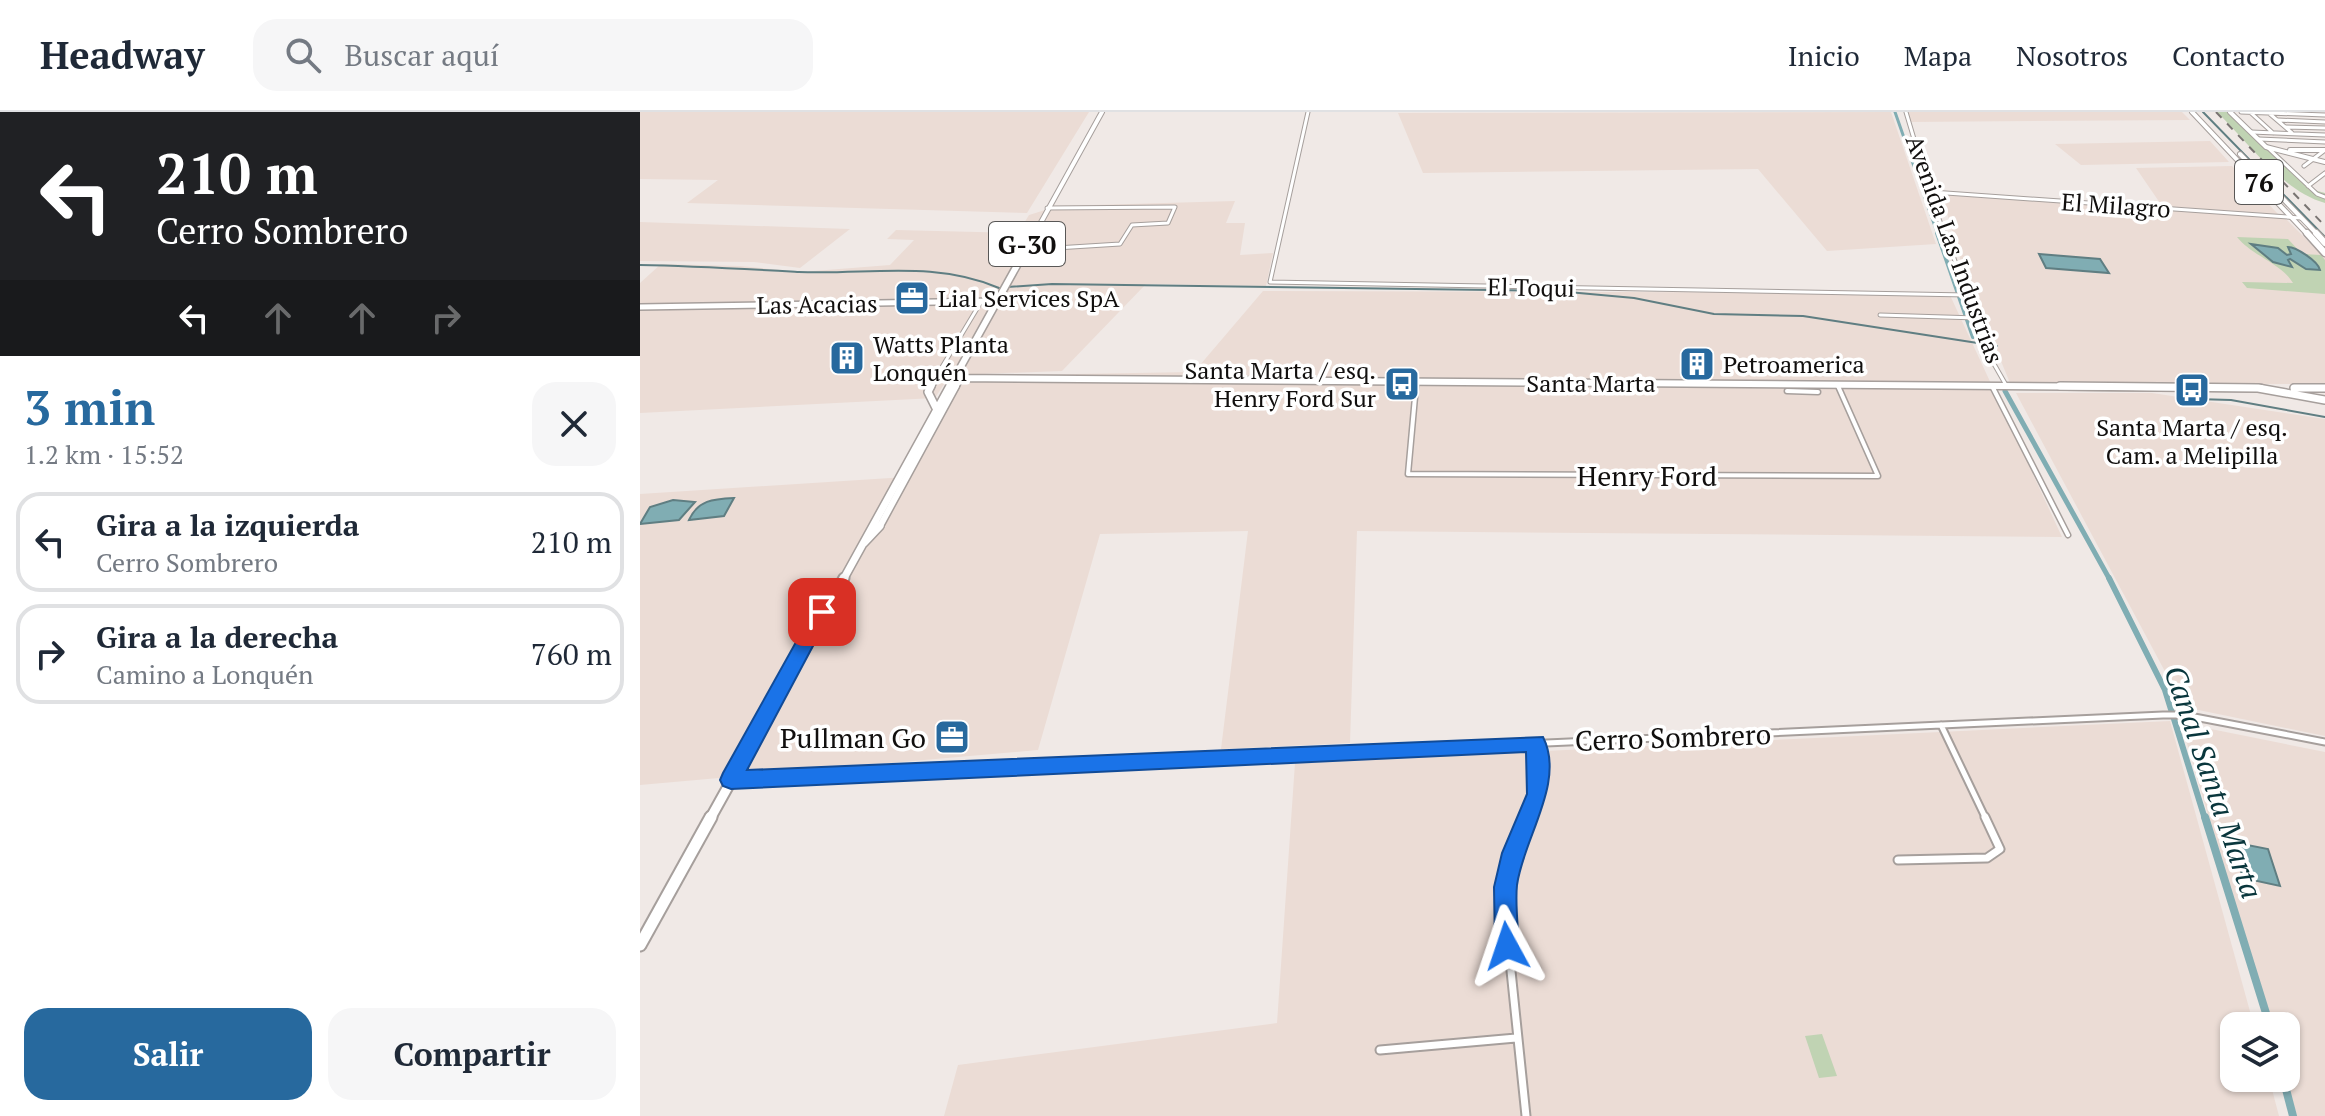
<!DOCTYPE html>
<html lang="es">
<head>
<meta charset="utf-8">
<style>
  :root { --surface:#fff; --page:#f6f6f7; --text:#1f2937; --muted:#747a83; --line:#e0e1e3; --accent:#27699e }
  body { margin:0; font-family:"PT Serif",serif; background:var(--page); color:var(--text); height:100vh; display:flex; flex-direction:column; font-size:30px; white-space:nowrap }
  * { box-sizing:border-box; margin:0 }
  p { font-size:26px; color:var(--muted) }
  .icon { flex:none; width:44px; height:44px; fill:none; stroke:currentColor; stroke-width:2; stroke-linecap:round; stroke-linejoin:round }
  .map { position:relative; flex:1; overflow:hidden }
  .sheet { display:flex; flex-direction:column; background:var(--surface); width:640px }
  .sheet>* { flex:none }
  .hud { background:#202124; color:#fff; overflow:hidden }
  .tools { position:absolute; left:1580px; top:900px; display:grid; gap:16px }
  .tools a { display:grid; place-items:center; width:80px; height:80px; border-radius:16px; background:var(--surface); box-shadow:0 2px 6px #0004; font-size:40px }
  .pin { position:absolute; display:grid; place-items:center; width:68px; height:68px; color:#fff; margin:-34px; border-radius:16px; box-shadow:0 4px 12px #0006 }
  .me { position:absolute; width:88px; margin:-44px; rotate:355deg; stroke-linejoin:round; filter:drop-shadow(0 0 6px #0008) }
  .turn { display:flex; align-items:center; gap:28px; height:168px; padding:0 24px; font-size:36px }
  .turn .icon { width:104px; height:104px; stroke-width:2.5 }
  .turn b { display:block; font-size:56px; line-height:68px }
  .lanes { display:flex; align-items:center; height:76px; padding:0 24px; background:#0003; justify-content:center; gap:40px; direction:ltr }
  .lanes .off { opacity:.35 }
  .round { display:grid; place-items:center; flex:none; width:84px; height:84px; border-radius:24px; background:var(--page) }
  .headline { display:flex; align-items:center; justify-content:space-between; height:136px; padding:0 24px }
  h1 { font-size:48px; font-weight:600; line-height:60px; color:var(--accent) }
  .cta { display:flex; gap:16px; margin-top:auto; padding:16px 24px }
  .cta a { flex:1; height:92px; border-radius:24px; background:var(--accent); color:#fff; font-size:32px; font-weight:600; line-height:92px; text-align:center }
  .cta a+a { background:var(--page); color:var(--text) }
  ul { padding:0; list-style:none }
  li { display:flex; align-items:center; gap:24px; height:100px; margin:0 16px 12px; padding:0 8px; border:4px solid var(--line); border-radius:24px }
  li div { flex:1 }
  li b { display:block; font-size:30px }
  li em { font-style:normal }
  header { display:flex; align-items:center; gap:48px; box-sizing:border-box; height:112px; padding:0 40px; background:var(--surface); border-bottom:2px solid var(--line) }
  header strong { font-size:38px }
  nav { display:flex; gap:44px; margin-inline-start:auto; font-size:28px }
  .search { width:560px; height:72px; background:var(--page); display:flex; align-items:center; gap:20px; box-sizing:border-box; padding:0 28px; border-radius:24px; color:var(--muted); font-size:30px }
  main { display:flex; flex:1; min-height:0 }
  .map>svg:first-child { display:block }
  .built { fill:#ebdcd5 }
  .green { fill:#c0d3b3 }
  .water { fill:#80adb3; stroke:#5f7e82; stroke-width:2 }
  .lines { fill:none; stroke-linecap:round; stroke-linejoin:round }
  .stream { stroke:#5f7e82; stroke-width:2 }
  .canal-far4 { stroke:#80adb3; stroke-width:3 }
  .canal-far3 { stroke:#80adb3; stroke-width:4 }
  .canal-far2 { stroke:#80adb3; stroke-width:5 }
  .canal-far1 { stroke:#80adb3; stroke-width:6 }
  .canal { stroke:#80adb3; stroke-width:8 }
  .street-far3-casing { stroke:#a69f9c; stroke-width:5 }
  .street-far2-casing { stroke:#a69f9c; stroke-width:7 }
  .street-far1-casing { stroke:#a69f9c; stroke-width:9 }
  .street-casing { stroke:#a69f9c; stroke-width:11 }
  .secondary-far2-casing { stroke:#a69f9c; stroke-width:6 }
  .secondary-far1-casing { stroke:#a69f9c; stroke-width:8 }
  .secondary-casing { stroke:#a69f9c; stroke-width:9 }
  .primary-far4-casing { stroke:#a69f9c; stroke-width:6 }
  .primary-far3-casing { stroke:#a69f9c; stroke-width:9 }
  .primary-far2-casing { stroke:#a69f9c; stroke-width:10 }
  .primary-far1-casing { stroke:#a69f9c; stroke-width:13 }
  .primary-casing { stroke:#a69f9c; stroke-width:15 }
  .street-far3 { stroke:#fff; stroke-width:3 }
  .street-far2 { stroke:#fff; stroke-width:4 }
  .street-far1 { stroke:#fff; stroke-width:5 }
  .street { stroke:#fff; stroke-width:7 }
  .secondary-far2 { stroke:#fff; stroke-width:4 }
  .secondary-far1 { stroke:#fff; stroke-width:5 }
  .secondary { stroke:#fff; stroke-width:6 }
  .primary-far4 { stroke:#fff; stroke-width:4 }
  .primary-far3 { stroke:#fff; stroke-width:6 }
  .primary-far2 { stroke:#fff; stroke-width:7 }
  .primary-far1 { stroke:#fff; stroke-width:9 }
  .primary { stroke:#fff; stroke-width:11 }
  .rail { stroke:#797472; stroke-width:2; stroke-dasharray:8 8; stroke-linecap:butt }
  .route { fill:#1a73e8; stroke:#114b97; stroke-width:2 }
  .labels { text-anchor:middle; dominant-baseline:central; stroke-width:7; stroke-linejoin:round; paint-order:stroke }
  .far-street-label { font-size:24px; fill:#110f0e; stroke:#fff }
  .far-poi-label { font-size:24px; fill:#110f0e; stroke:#fff; text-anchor:start }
  .shield { fill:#fff; stroke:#585756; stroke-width:2 }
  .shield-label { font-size:26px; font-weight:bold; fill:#110f0e }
  .street-label { font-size:28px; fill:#110f0e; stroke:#fff }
  .poi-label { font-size:28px; fill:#110f0e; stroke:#fff; text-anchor:end }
  .water-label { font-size:30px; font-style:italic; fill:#09363c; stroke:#fff }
</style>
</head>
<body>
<header>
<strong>Headway</strong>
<div class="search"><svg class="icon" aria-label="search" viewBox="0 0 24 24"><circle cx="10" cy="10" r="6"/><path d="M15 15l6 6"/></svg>Buscar aquí</div>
<nav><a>Inicio</a><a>Mapa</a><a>Nosotros</a><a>Contacto</a></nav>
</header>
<main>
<section class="sheet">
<div class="hud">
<div class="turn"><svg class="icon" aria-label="left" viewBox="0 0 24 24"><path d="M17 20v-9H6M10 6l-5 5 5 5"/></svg><div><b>210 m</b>Cerro Sombrero</div></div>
<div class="lanes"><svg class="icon" aria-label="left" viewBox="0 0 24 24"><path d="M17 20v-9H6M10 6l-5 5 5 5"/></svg><svg class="icon off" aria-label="ahead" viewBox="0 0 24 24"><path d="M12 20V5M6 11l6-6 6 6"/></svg><svg class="icon off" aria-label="ahead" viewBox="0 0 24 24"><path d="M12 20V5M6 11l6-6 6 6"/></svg><svg class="icon off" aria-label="right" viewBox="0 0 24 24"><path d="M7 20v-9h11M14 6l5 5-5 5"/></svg></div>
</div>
<div class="headline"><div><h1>3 min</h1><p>1.2 km · 15:52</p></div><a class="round"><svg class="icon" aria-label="close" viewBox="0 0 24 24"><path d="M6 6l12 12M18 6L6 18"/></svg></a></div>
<ul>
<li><svg class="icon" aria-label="left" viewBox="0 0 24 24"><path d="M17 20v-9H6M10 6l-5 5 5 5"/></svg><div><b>Gira a la izquierda</b><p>Cerro Sombrero</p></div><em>210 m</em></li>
<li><svg class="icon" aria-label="right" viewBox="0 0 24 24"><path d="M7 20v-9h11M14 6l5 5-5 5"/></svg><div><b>Gira a la derecha</b><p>Camino a Lonquén</p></div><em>760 m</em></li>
</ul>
<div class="cta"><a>Salir</a><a>Compartir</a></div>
</section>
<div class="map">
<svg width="1685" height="1004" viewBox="0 0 1685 1004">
  <rect width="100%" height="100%" fill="#f0e9e6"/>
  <path class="built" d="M0 0H449L387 101 47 91 78 68 0 67Z
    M1251 0 1296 132 1187 139 1118 57 783 61 758 1Z
    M1264 0H1542L1550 8 1268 10Z
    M1570 29 1589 50 1441 53 1415 32Z
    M1592 54 1638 102 1522 94 1496 56Z
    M1302 83 1645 106 1685 146V272L1370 271 1323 157Z
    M595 89 586 111H605L600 143 633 141 626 174 506 172 422 259 310 263 295 286 0 301V171L21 152 100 154 161 160 250 153 274 128 247 127 256 118 378 121 389 103 418 94Z
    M0 110 210 117 160 156 114 150 0 149Z
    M623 179 1309 181 1422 425 717 419 710 631 581 637 608 419 460 422 398 638 0 673V382L266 365 320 264 554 260Z
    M1376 281H1512L1685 307V624L1544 595Z
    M1530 609 1614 914H1594V966H1629L1639 1004H304L318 953 637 911 655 651Z
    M1541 611 1685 640V1004H1657L1646 966V914H1630Z"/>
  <path class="green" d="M1577 0H1588L1676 82 1674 78 1685 81V91C1642 79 1609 31 1577 0Z
    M1597 125 1648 127 1662 142 1681 143 1685 148V182L1607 176 1602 170 1653 171C1641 151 1612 144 1597 125Z
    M1182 922 1197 964 1179 966 1165 924Z"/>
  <path class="water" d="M1611 132 1638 136 1647 143 1651 142 1648 135C1656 135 1678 149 1680 158L1666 157 1650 147 1648 148 1652 155 1633 150Z
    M1399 142 1460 147 1469 161 1406 156Z
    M94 386 84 404 49 408C58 388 73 387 94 386Z
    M33 388 55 390 39 408 0 412 10 395Z
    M1592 730 1628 737 1640 774 1603 766Z"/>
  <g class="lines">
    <path class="stream" d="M1563 0 1685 125
      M0 153C54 154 106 157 159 160 228 163 294 148 359 176
      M367 175 412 172 917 179 994 186 1074 202 1163 204 1357 234
      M1543 281 1556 287 1591 288 1685 305"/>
    <path class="canal-far4" d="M1255 0 1298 123"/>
    <path class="canal-far3" d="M1297 121 1333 225"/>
    <path class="canal-far2" d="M1365 279 1470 468"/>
    <path class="canal-far1" d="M1469 466 1525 578 1565 707"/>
    <path class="canal" d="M1565 705 1630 914
      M1643 966 1653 1004"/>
    <defs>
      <path id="street-far3" d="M668 0 630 170 1327 183
        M1266 0 1293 91 1354 252 1366 273
        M1601 0 1685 3
        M1611 1 1633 21
        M1630 2 1652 21
        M1638 8 1685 10
        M1646 15 1685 16
        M1611 20 1685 23
        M1619 27 1685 30
        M1627 35 1677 82 1685 85
        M1664 54 1685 38
        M1668 74 1685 61
        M1292 80 1661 106
        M384 138 480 132 492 113 528 111 535 95 407 96
        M1240 203 1337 206
        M299 260 341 190
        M1197 273 1199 276
        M1351 273 1353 276
        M776 276 777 269"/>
      <path id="street-far2" d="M776 274 768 362 1238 364 1198 274
        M1352 274 1428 423
        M1147 279 1178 280"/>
      <path id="street-far1" d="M1301 613 1346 707
        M92 668 1523 603H1544L1685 630
        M888 707 898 682 896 631"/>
      <path id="street" d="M1258 748 1347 746 1360 737 1345 705
        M740 938 876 926
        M886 1004 864 791 873 741 888 705"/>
      <path id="secondary-far2" d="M1590 0 1626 35 1685 50
        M1650 38H1685"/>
      <path id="secondary-far1" d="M0 195 354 189
        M315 276 321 266"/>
      <path id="secondary" d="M240 414 316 274"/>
      <path id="primary-far4" d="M1552 0 1668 123
        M1600 42 1678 123
        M394 123 462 0"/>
      <path id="primary-far3" d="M1667 121 1685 141
        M1676 121 1685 131
        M313 266 1621 276
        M290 276 299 260
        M309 276 395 121
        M1654 276H1685"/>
      <path id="primary-far2" d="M291 274 288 280 296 296
        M1420 274 1618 276 1685 288
        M1654 276H1685
        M224 431 240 414
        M203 468 310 274"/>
      <path id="primary-far1" d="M70 707 204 466"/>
      <path id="primary" d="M0 833 71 705"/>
    </defs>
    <use href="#street-far3" class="street-far3-casing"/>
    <use href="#street-far2" class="street-far2-casing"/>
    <use href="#street-far1" class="street-far1-casing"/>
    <use href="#street" class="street-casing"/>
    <use href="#secondary-far2" class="secondary-far2-casing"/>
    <use href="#secondary-far1" class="secondary-far1-casing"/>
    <use href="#secondary" class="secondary-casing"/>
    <use href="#primary-far4" class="primary-far4-casing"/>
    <use href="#primary-far3" class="primary-far3-casing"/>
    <use href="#primary-far2" class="primary-far2-casing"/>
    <use href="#primary-far1" class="primary-far1-casing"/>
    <use href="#primary" class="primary-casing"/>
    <use href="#street-far3" class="street-far3"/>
    <use href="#street-far2" class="street-far2"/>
    <use href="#street-far1" class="street-far1"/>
    <use href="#street" class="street"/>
    <use href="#secondary-far2" class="secondary-far2"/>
    <use href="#secondary-far1" class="secondary-far1"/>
    <use href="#secondary" class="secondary"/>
    <use href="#primary-far4" class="primary-far4"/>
    <use href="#primary-far3" class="primary-far3"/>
    <use href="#primary-far2" class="primary-far2"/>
    <use href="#primary-far1" class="primary-far1"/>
    <use href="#primary" class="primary"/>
    <path class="rail" d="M1576 0 1685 114"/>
  </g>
  <path class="route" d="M182 494 191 500 107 658 903 625C926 670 883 727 877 773 875 792 878 814 879 834L875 843 867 846 858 843 855 834 854 775 862 741 887 682 886 640 91 677 83 674 80 668 83 661 175 496Z"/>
  <defs>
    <symbol id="office-square" viewBox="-11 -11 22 22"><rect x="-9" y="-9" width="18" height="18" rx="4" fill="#27699e" stroke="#fff"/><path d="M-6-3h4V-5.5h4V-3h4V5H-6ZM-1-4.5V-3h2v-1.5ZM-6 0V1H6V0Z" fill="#fff"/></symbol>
    <symbol id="building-square" viewBox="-11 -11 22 22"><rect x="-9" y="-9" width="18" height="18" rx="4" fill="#27699e" stroke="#fff"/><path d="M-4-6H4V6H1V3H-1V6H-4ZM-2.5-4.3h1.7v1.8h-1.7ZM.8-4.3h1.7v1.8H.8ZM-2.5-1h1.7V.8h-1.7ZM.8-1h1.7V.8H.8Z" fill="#fff"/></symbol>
    <symbol id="bus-square" viewBox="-11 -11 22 22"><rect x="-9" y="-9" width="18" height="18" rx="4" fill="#27699e" stroke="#fff"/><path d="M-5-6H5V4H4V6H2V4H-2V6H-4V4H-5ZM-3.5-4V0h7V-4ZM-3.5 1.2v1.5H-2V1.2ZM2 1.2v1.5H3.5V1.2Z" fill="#fff"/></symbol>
  </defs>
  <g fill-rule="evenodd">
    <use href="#office-square" x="252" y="166" width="40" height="40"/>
    <use href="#building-square" x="187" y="226" width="40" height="40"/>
    <use href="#building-square" x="1037" y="232" width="40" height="40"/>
    <use href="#bus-square" x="742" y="252" width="40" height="40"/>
    <use href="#bus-square" x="1532" y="258" width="40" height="40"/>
    <use href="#office-square" x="292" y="605" width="40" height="40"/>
  </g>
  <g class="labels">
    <g class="far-street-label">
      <text transform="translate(1476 93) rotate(4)">El Milagro</text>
      <text transform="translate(1315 137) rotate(70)">Avenida Las Industrias</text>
      <text transform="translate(891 175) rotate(1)">El Toqui</text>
      <text transform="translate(177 192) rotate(-1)">Las Acacias</text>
      <text x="951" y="271">Santa Marta</text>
    </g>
    <g class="far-poi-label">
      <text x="298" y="186">Lial Services SpA</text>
      <text x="233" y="232">Watts Planta<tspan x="233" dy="28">Lonquén</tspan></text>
      <text x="1083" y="252">Petroamerica</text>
      <text x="736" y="258" text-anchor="end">Santa Marta / esq.<tspan x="736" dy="28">Henry Ford Sur</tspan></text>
      <text x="1552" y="315" text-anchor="middle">Santa Marta / esq.<tspan x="1552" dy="28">Cam. a Melipilla</tspan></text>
    </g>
    <g class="shield">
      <rect x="1595" y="48" width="48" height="44" rx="6"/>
      <rect x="349" y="110" width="76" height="44" rx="6"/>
    </g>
    <g class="shield-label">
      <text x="1619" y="70">76</text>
      <text x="387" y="132">G-30</text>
    </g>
    <g class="street-label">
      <text x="1007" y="363">Henry Ford</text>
      <text transform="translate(1033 625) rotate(-2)">Cerro Sombrero</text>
    </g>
    <g class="poi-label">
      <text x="286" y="625">Pullman Go</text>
    </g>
    <g class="water-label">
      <text transform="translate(1574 670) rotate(71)">Canal Santa Marta</text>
    </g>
  </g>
</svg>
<div class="tools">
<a><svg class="icon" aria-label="layers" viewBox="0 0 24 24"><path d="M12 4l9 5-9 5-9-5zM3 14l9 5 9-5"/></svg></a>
</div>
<div class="pin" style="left:182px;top:500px;background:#d93025"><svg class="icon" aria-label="arrive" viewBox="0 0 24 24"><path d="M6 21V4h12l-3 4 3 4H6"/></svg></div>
<svg class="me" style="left:867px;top:834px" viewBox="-20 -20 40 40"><path d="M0-17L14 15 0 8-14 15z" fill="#1a73e8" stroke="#fff" stroke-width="4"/></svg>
</div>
</main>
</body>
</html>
